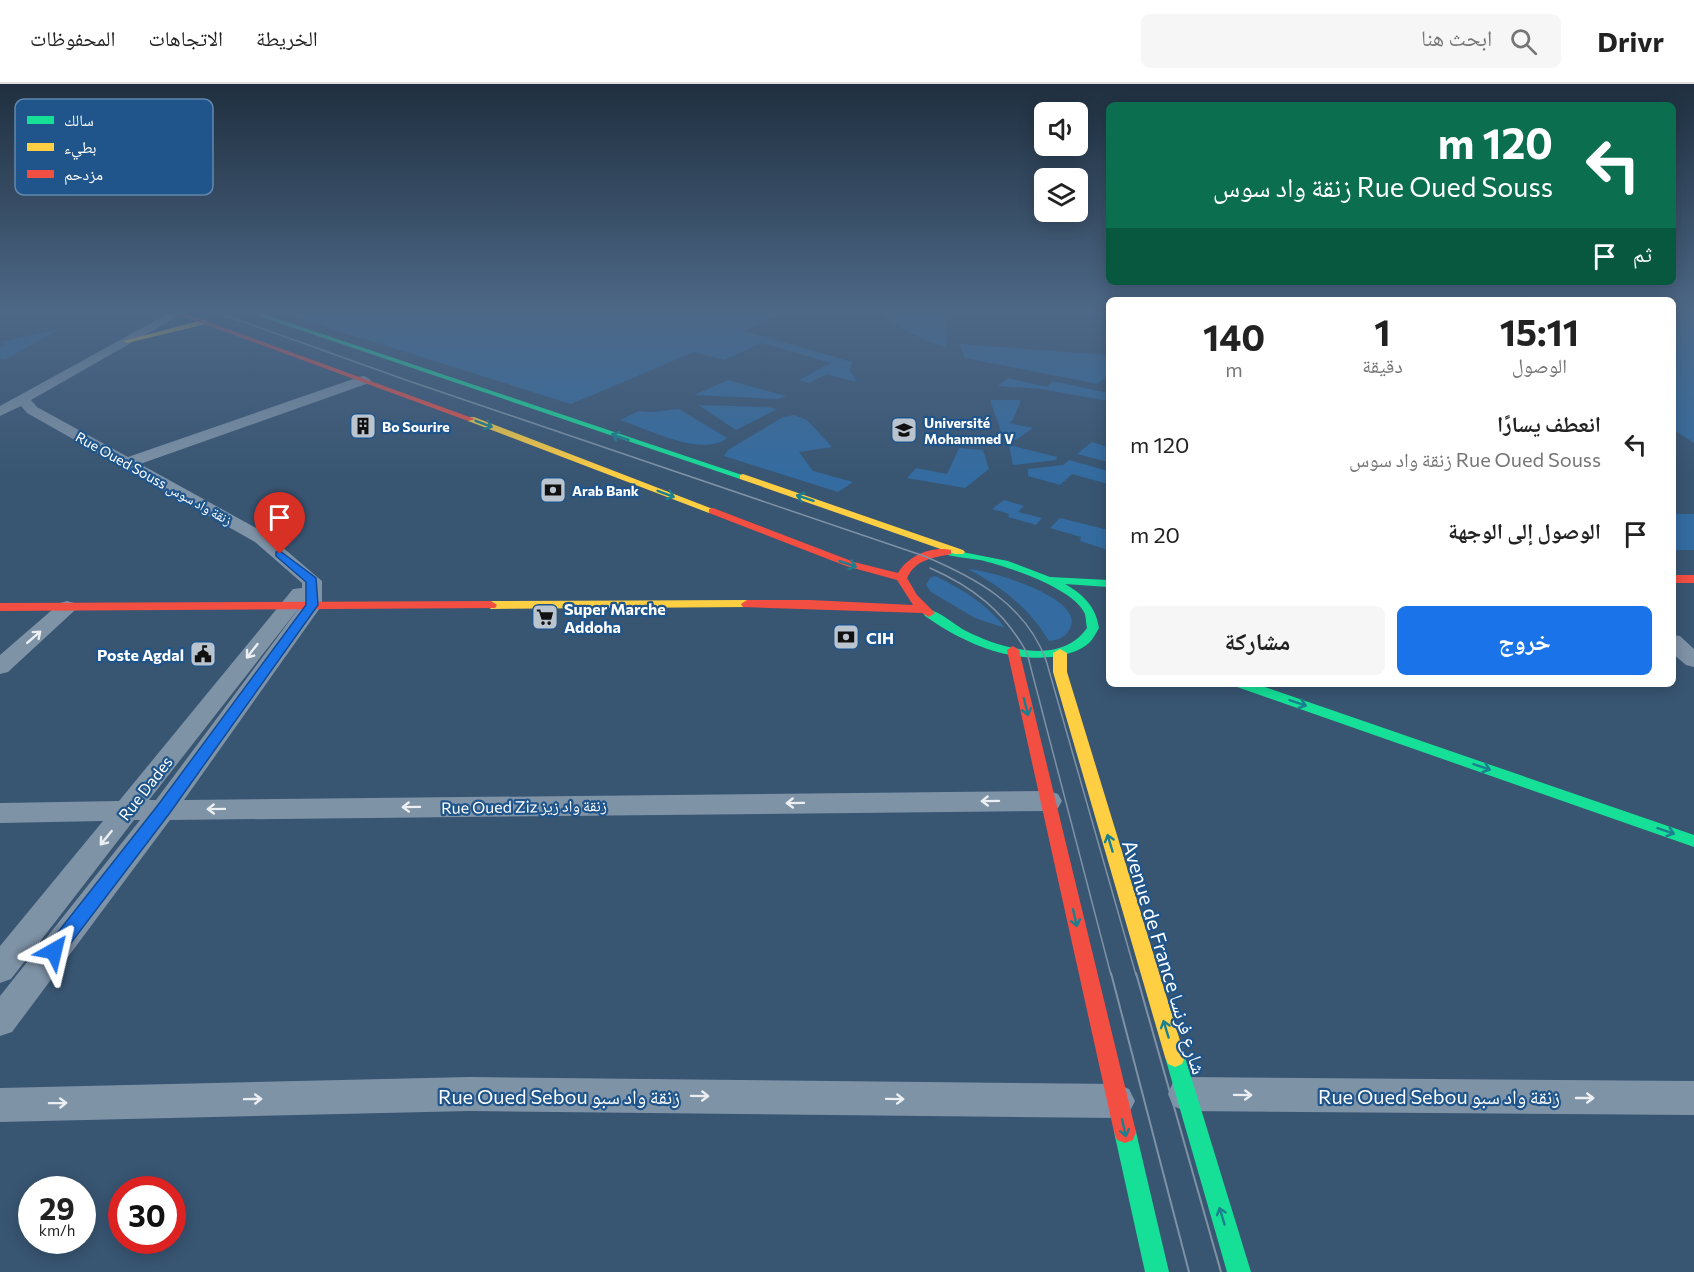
<!DOCTYPE html>
<html lang="ar">
<head>
<meta charset="utf-8">
<style>
  :root { --surface:#fff; --page:#f6f6f6; --text:#222; --muted:#767676; --line:#e0e0e0; --accent:#1a73e8 }
  body { margin:0; font-family:Commissioner,"Noto Naskh Arabic",sans-serif; background:var(--page); color:var(--text); direction:rtl; height:100vh; display:flex; flex-direction:column; font-size:22px; white-space:nowrap }
  * { box-sizing:border-box; margin:0 }
  p { font-size:20px; color:var(--muted) }
  .icon { flex:none; width:33px; height:33px; fill:none; stroke:currentColor; stroke-width:2; stroke-linecap:round; stroke-linejoin:round }
  .map { position:relative; flex:1; overflow:hidden; direction:ltr }
  .side { position:absolute; left:1106px; top:213px; width:570px; height:390px; display:flex; flex-direction:column; background:var(--surface); border-radius:9px; box-shadow:0 3px 15px #0003; direction:rtl }
  .side>* { flex:none }
  .banner { position:absolute; left:1106px; top:18px; width:570px; height:183px; border-radius:9px; box-shadow:0 3px 15px #0003; direction:rtl; background:#0b6e4f; color:#fff; overflow:hidden }
  .fabs { position:absolute; left:1034px; top:18px; display:grid; gap:12px }
  .fabs a { display:grid; place-items:center; width:54px; height:54px; border-radius:9px; background:var(--surface); box-shadow:0 3px 15px #0003; font-size:30px }
  .speed { position:absolute; left:18px; top:1092px; display:flex; gap:12px; font-size:30px; font-weight:700; text-align:center }
  .speed>* { display:grid; place-content:center; width:78px; height:78px; border-radius:50%; background:var(--surface); box-shadow:0 3px 15px #0003; line-height:1 }
  .speed small { font-size:15px; font-weight:400 }
  .speed .limit { border:9px solid #d22; background:#fff; color:#111 }
  .pin { position:absolute; display:grid; place-items:center; width:51px; height:51px; color:#fff; margin:-62px -26px; border-radius:50% 50% 50% 0; rotate:-45deg; box-shadow:0 0 6px #0007 }
  .pin .icon { rotate:45deg }
  .me { position:absolute; width:66px; margin:-33px; rotate:37deg; stroke-linejoin:round; filter:drop-shadow(0 0 4px #0008) }
  .turn { display:flex; align-items:center; gap:21px; height:126px; padding:0 24px; font-size:27px }
  .turn .icon { width:78px; height:78px; stroke-width:2.5 }
  .turn b { display:block; font-size:42px; line-height:51px }
  .then { display:flex; align-items:center; height:57px; padding:0 24px; background:#0003; gap:12px; font-size:22px }
  .eta { display:flex; justify-content:space-evenly; align-items:center; height:102px; text-align:center }
  .eta b { font-size:36px; font-weight:700; line-height:42px }
  .cta { display:flex; gap:12px; margin-top:auto; padding:12px 24px }
  .cta a { flex:1; height:69px; border-radius:9px; background:var(--accent); color:#fff; font-size:24px; font-weight:700; line-height:69px; text-align:center }
  .cta a+a { background:var(--page); color:var(--text) }
  ul { padding:0; list-style:none }
  li { display:flex; align-items:center; gap:18px; height:90px; padding:0 24px }
  li div { flex:1 }
  li b { display:block; font-size:22px }
  li em { font-style:normal }
  header { display:flex; align-items:center; gap:36px; box-sizing:border-box; height:84px; padding:0 30px; background:var(--surface); border-bottom:2px solid var(--line) }
  header strong { font-size:28px }
  nav { display:flex; gap:33px; margin-inline-start:auto; font-size:21px }
  .search { width:420px; height:54px; background:var(--page); display:flex; align-items:center; gap:15px; box-sizing:border-box; padding:0 21px; border-radius:9px; color:var(--muted); font-size:22px }
  .map>svg:first-child { display:block }
  .green { fill:#346ca1 }
  .lines { fill:none; stroke-linecap:round; stroke-linejoin:round }
  .street { fill:#7f93a7; fill-rule:evenodd }
  .fast { fill:#16e098; fill-rule:evenodd }
  .slow { fill:#ffcf43; fill-rule:evenodd }
  .jam { fill:#f24e42; fill-rule:evenodd }
  .tram-far1 { stroke:#7f92a5; stroke-width:1.5 }
  .tram { stroke:#7f92a5; stroke-width:2 }
  .oneway { stroke:#1c7f8f }
  .oneway2 { stroke:#eceff2 }
  .route { fill:#1a73e8; stroke:#114b97; stroke-width:1.5 }
  .labels { text-anchor:middle; dominant-baseline:central; stroke-width:4.5; stroke-linejoin:round; paint-order:stroke }
  .far-poi-label { font-size:14px; font-weight:bold; fill:#fff; stroke:#1f558b; text-anchor:start }
  .far-street-label { font-size:14px; fill:#fff; stroke:#1f558b }
  .poi-label { font-size:16px; font-weight:bold; fill:#fff; stroke:#1f558b; text-anchor:start }
  .street-label { font-size:16px; fill:#fff; stroke:#1f558b }
  .near-street-label { font-size:20px; fill:#fff; stroke:#1f558b }
  .key { fill:#1f558b; stroke:#6288ae; stroke-width:1.5 }
  .key-label { font-size:16px; fill:#fff }
</style>
</head>
<body>
<header>
<strong>Drivr</strong>
<div class="search"><svg class="icon" aria-label="search" viewBox="0 0 24 24"><circle cx="10" cy="10" r="6"/><path d="M15 15l6 6"/></svg>ابحث هنا</div>
<nav><a>الخريطة</a><a>الاتجاهات</a><a>المحفوظات</a></nav>
</header>
<div class="map">
<svg width="1694" height="1188" viewBox="0 0 1694 1188">
  <rect width="100%" height="100%" fill="#385572"/>
  <path class="green" d="M275 227H785L744 247 852 278 850 287 857 298 827 290 809 299 799 296 831 279 762 259 724 276 694 268 571 320Z
    M880 227H944L947 264C922 256 900 245 880 227Z
    M1672 227H1694V359L1673 345Z
    M60 245 4 276 0 274V263L8 261 2 258Z
    M960 260 1108 271V290L1098 300 965 274Z
    M1008 294 1047 303 1053 297 1108 309V317L1041 305 998 302Z
    M728 296 786 312 778 315 694 311Z
    M990 316H1021L1013 336 1009 339 1033 344 1016 356 1003 353Z
    M698 321 768 323 777 325 736 346Z
    M679 325 727 354C703 374 648 345 620 336L639 327C652 330 665 326 679 325Z
    M794 331 807 336 832 363 799 368 813 387 853 398 838 408 724 372 728 366 783 333Z
    M1092 358 1108 363V378L1077 370Z
    M1009 361 1057 373 1056 376 1013 381Z
    M959 364 983 366 989 385 965 404 907 394 916 384 947 390Z
    M1069 376 1108 387V400L1072 390 1060 401 1028 392V385L1063 381Z
    M1004 416 1024 422 1018 428 1042 434 1036 441 1008 433 1009 430 992 425Z
    M1673 430H1694V466H1673Z
    M1060 434 1108 446V466L1080 457 1081 453 1050 444Z
    M968 485C989 486 1081 513 1071 542 1067 553 1059 556 1049 557 1029 524 1002 503 968 485Z
    M935 492C962 505 987 520 1005 544L975 534 931 508 926 501 930 494Z"/>
  <g class="lines">
    <path class="street" d="M173 227H187L31 316 37 323 128 373 359 293 364 292 371 296 369 299 140 380 267 450 322 497V521L184 716 1049 707 1058 710 1062 717 1058 724 1049 727 170 736 12 948 0 952V912L140 736H134L11 895 0 899V862L103 737 0 739V719L119 717 293 505 302 504V499L255 458 27 329 21 322 0 332V322ZM302 520 156 716H149Z
      M67 517 74 519 77 523 74 527 8 588 0 590V571L60 519Z
      M1672 551 1680 552 1694 565V583L1686 581 1672 569Z
      M470 993 1117 1000 1129 1005 1135 1017 1129 1029 1117 1034 470 1027 0 1038V1004Z
      M1185 993 1694 997V1031L1185 1027 1173 1022 1168 1010 1173 998Z"/>
    <path class="fast" d="M244 227H254L748 393 740 395Z
      M947 465 1008 477 1050 493 1108 496V503L1065 500C1084 511 1096 523 1099 544 1096 549 1093 555 1089 559 1081 566 1069 570 1059 572 1011 580 963 559 925 532L923 529 925 526C937 524 954 541 966 547 1000 564 1060 583 1087 544 1086 540 1086 534 1085 530 1074 504 1006 482 980 476 968 474 955 473 943 470L941 468Z
      M1235 600H1256L1694 751V763L1237 603Z
      M1175 963 1182 966 1185 973 1251 1188H1227L1165 973 1168 966Z
      M1125 1037 1133 1040 1136 1048 1169 1188H1145L1114 1048 1117 1040Z"/>
    <path class="slow" d="M203 236H206V240L127 259 123 257Z
      M468 333H474L718 427 717 429H709L468 337Z
      M743 390 963 466 965 468 963 470H955L740 395V391Z
      M747 516 753 520 751 523 491 525 485 521 491 517Z
      M1060 565 1067 569V588L1185 973 1182 980 1175 983 1168 980 1165 973 1053 588V569Z"/>
    <path class="jam" d="M169 227H178L475 335 468 337Z
      M713 424 854 478 898 489C908 472 931 462 951 466V470C933 474 916 475 907 494L917 511 935 529 929 533 922 529 743 523 741 520 747 516H810L913 521 897 496 846 482 709 429V425Z
      M1672 491H1694V499H1672Z
      M491 517 497 521 495 524 0 527V519Z
      M1013 562 1019 566 1136 1048 1133 1056 1125 1059 1117 1056 1114 1048 1007 566Z"/>
    <path class="tram-far1" d="M213 227 406 296 924 472C976 494 1025 520 1046 576L1136 891
      M930 484C973 503 1004 527 1027 569L1111 891"/>
    <path class="tram" d="M1111 889 1189 1188
      M1136 889 1221 1188"/>
  </g>
  <defs><path id="oneway-shaft" d="M-6 0H5M1.5-3L5.5 0L1.5 3" fill="none" stroke-width="1.6" stroke-linecap="round" stroke-linejoin="round" transform="scale(1.5)"/></defs>
  <g class="oneway">
    <use href="#oneway-shaft" transform="translate(484 340) rotate(21)"/>
    <use href="#oneway-shaft" transform="translate(620 353) rotate(-161)"/>
    <use href="#oneway-shaft" transform="translate(666 410) rotate(21)"/>
    <use href="#oneway-shaft" transform="translate(805 414) rotate(-162)"/>
    <use href="#oneway-shaft" transform="translate(848 480) rotate(19)"/>
    <use href="#oneway-shaft" transform="translate(1298 619) rotate(19)"/>
    <use href="#oneway-shaft" transform="translate(1026 623) rotate(76)"/>
    <use href="#oneway-shaft" transform="translate(1482 683) rotate(19)"/>
    <use href="#oneway-shaft" transform="translate(1666 747) rotate(19)"/>
    <use href="#oneway-shaft" transform="translate(1110 759) rotate(-107)"/>
    <use href="#oneway-shaft" transform="translate(1075 834) rotate(77)"/>
    <use href="#oneway-shaft" transform="translate(1166 945) rotate(-107)"/>
    <use href="#oneway-shaft" transform="translate(1124 1044) rotate(77)"/>
    <use href="#oneway-shaft" transform="translate(1222 1132) rotate(-107)"/>
  </g>
  <g class="oneway2">
    <use href="#oneway-shaft" transform="translate(34 553) rotate(-41)"/>
    <use href="#oneway-shaft" transform="translate(252 567) rotate(128)"/>
    <use href="#oneway-shaft" transform="translate(990 717) rotate(179)"/>
    <use href="#oneway-shaft" transform="translate(795 719) rotate(179)"/>
    <use href="#oneway-shaft" transform="translate(411 723) rotate(179)"/>
    <use href="#oneway-shaft" transform="translate(216 725) rotate(179)"/>
    <use href="#oneway-shaft" transform="translate(106 754) rotate(129)"/>
    <use href="#oneway-shaft" transform="translate(1243 1011) rotate(1)"/>
    <use href="#oneway-shaft" transform="translate(700 1012) rotate(1)"/>
    <use href="#oneway-shaft" transform="translate(1585 1014)"/>
    <use href="#oneway-shaft" transform="translate(253 1015) rotate(-1)"/>
    <use href="#oneway-shaft" transform="translate(895 1015) rotate(1)"/>
    <use href="#oneway-shaft" transform="translate(58 1019) rotate(-1)"/>
  </g>
  <linearGradient id="sky" x2="0" y2="1"><stop stop-color="#1f2f3f"/><stop offset="0.58" stop-color="#4d6887"/><stop offset="1" stop-color="#4d6887" stop-opacity="0"/></linearGradient>
  <rect width="1694" height="393" fill="url(#sky)"/>
  <path class="route" d="M280 467 316 494 318 521 169 730 61 872 54 875 48 872 45 867 48 861 158 721 306 521V498L276 472V468Z"/>
  <defs>
    <symbol id="building-square" viewBox="-11 -11 22 22"><rect x="-9" y="-9" width="18" height="18" rx="4" fill="#b9c4ce" stroke="#1f558b"/><path d="M-4-6H4V6H1V3H-1V6H-4ZM-2.5-4.3h1.7v1.8h-1.7ZM.8-4.3h1.7v1.8H.8ZM-2.5-1h1.7V.8h-1.7ZM.8-1h1.7V.8H.8Z" fill="#111"/></symbol>
    <symbol id="university-square" viewBox="-11 -11 22 22"><rect x="-9" y="-9" width="18" height="18" rx="4" fill="#b9c4ce" stroke="#1f558b"/><path d="M0-5L7-2L0 1L-7-2ZM-4 1L0 2.5L4 1V4Q0 6-4 4Z" fill="#111"/></symbol>
    <symbol id="bank-square" viewBox="-11 -11 22 22"><rect x="-9" y="-9" width="18" height="18" rx="4" fill="#b9c4ce" stroke="#1f558b"/><path d="M-6-4H6V4H-6ZM0-2.3a2.3 2.3 0 1 0 0 4.6a2.3 2.3 0 1 0 0-4.6Z" fill="#111"/></symbol>
    <symbol id="supermarket-square" viewBox="-11 -11 22 22"><rect x="-9" y="-9" width="18" height="18" rx="4" fill="#b9c4ce" stroke="#1f558b"/><path d="M-6-5.5h2.5l.6 2H6L4.5 2H-2.5L-4.4-4H-6ZM-1.5 3.2a1.3 1.3 0 1 0 .1 0ZM3 3.2a1.3 1.3 0 1 0 .1 0Z" fill="#111"/></symbol>
    <symbol id="civic-square" viewBox="-11 -11 22 22"><rect x="-9" y="-9" width="18" height="18" rx="4" fill="#b9c4ce" stroke="#1f558b"/><path d="M-.6-6.5H3V-4.5H.6V-3L4-1V1h2V6H-6V1h2V-1L-.6-3ZM-1.2 2.5V6h2.4V2.5Z" fill="#111"/></symbol>
  </defs>
  <g fill-rule="evenodd">
    <use href="#building-square" x="348" y="327" width="30" height="30"/>
    <use href="#university-square" x="889" y="331" width="30" height="30"/>
    <use href="#bank-square" x="538" y="391" width="30" height="30"/>
    <use href="#supermarket-square" x="530" y="518" width="30" height="30"/>
    <use href="#bank-square" x="831" y="538" width="30" height="30"/>
    <use href="#civic-square" x="188" y="555" width="30" height="30"/>
  </g>
  <g class="labels">
    <g class="far-poi-label">
      <text x="924" y="338">Université<tspan x="924" dy="16">Mohammed V</tspan></text>
      <text x="382" y="342">Bo Sourire</text>
      <text x="572" y="406">Arab Bank</text>
    </g>
    <g class="far-street-label">
      <text transform="translate(154 394) rotate(29)">Rue Oued Souss زنقة واد سوس</text>
    </g>
    <g class="poi-label">
      <text x="564" y="524">Super Marche<tspan x="564" dy="18">Addoha</tspan></text>
      <text x="866" y="553">CIH</text>
      <text x="184" y="570" text-anchor="end">Poste Agdal</text>
    </g>
    <g class="street-label">
      <text transform="translate(145 704) rotate(-52)">Rue Dades</text>
      <text transform="translate(524 722) rotate(-1)">Rue Oued Ziz زنقة واد زيز</text>
    </g>
    <g class="near-street-label">
      <text transform="translate(1165 873) rotate(73)">Avenue de France شارع فرنسا</text>
      <text x="559" y="1012">Rue Oued Sebou زنقة واد سبو</text>
      <text x="1439" y="1012">Rue Oued Sebou زنقة واد سبو</text>
    </g>
  </g>
  <rect x="15" y="15" width="198" height="96" rx="9" class="key"/>
  <rect x="27" y="32" width="27" height="8" fill="#16e098"/>
  <rect x="27" y="59" width="27" height="8" fill="#ffcf43"/>
  <rect x="27" y="86" width="27" height="8" fill="#f24e42"/>
  <g class="key-label">
    <text x="64" y="42">سالك</text>
    <text x="64" y="69">بطيء</text>
    <text x="64" y="96">مزدحم</text>
  </g>
</svg>
<div class="fabs">
<a><svg class="icon" aria-label="sound" viewBox="0 0 24 24"><path d="M4 9h4l5-4v14l-5-4H4zM17 9q2 3 0 6"/></svg></a>
<a><svg class="icon" aria-label="layers" viewBox="0 0 24 24"><path d="M12 4l9 5-9 5-9-5zM3 14l9 5 9-5"/></svg></a>
</div>
<div class="speed"><div>29<small>km/h</small></div><div class="limit">30</div></div>
<div class="pin" style="left:280px;top:470px;background:#d93025"><svg class="icon" aria-label="arrive" viewBox="0 0 24 24"><path d="M6 21V4h12l-3 4 3 4H6"/></svg></div>
<svg class="me" style="left:54px;top:867px" viewBox="-20 -20 40 40"><path d="M0-17L14 15 0 8-14 15z" fill="#1a73e8" stroke="#fff" stroke-width="4"/></svg>
<div class="banner">
<div class="turn"><svg class="icon" aria-label="left" viewBox="0 0 24 24"><path d="M17 20v-9H6M10 6l-5 5 5 5"/></svg><div><b>120 m</b>Rue Oued Souss زنقة واد سوس</div></div>
<div class="then">ثم<svg class="icon" aria-label="arrive" viewBox="0 0 24 24"><path d="M6 21V4h12l-3 4 3 4H6"/></svg></div>
</div>
<section class="side">
<div class="eta">
<div><b>15:11</b><p>الوصول</p></div>
<div><b>1</b><p>دقيقة</p></div>
<div><b>140</b><p>m</p></div>
</div>
<ul>
<li><svg class="icon" aria-label="left" viewBox="0 0 24 24"><path d="M17 20v-9H6M10 6l-5 5 5 5"/></svg><div><b>انعطف يسارًا</b><p>Rue Oued Souss زنقة واد سوس</p></div><em>120 m</em></li>
<li><svg class="icon" aria-label="arrive" viewBox="0 0 24 24"><path d="M6 21V4h12l-3 4 3 4H6"/></svg><div><b>الوصول إلى الوجهة</b></div><em>20 m</em></li>
</ul>
<div class="cta"><a>خروج</a><a>مشاركة</a></div>
</section>
</div>
</body>
</html>
